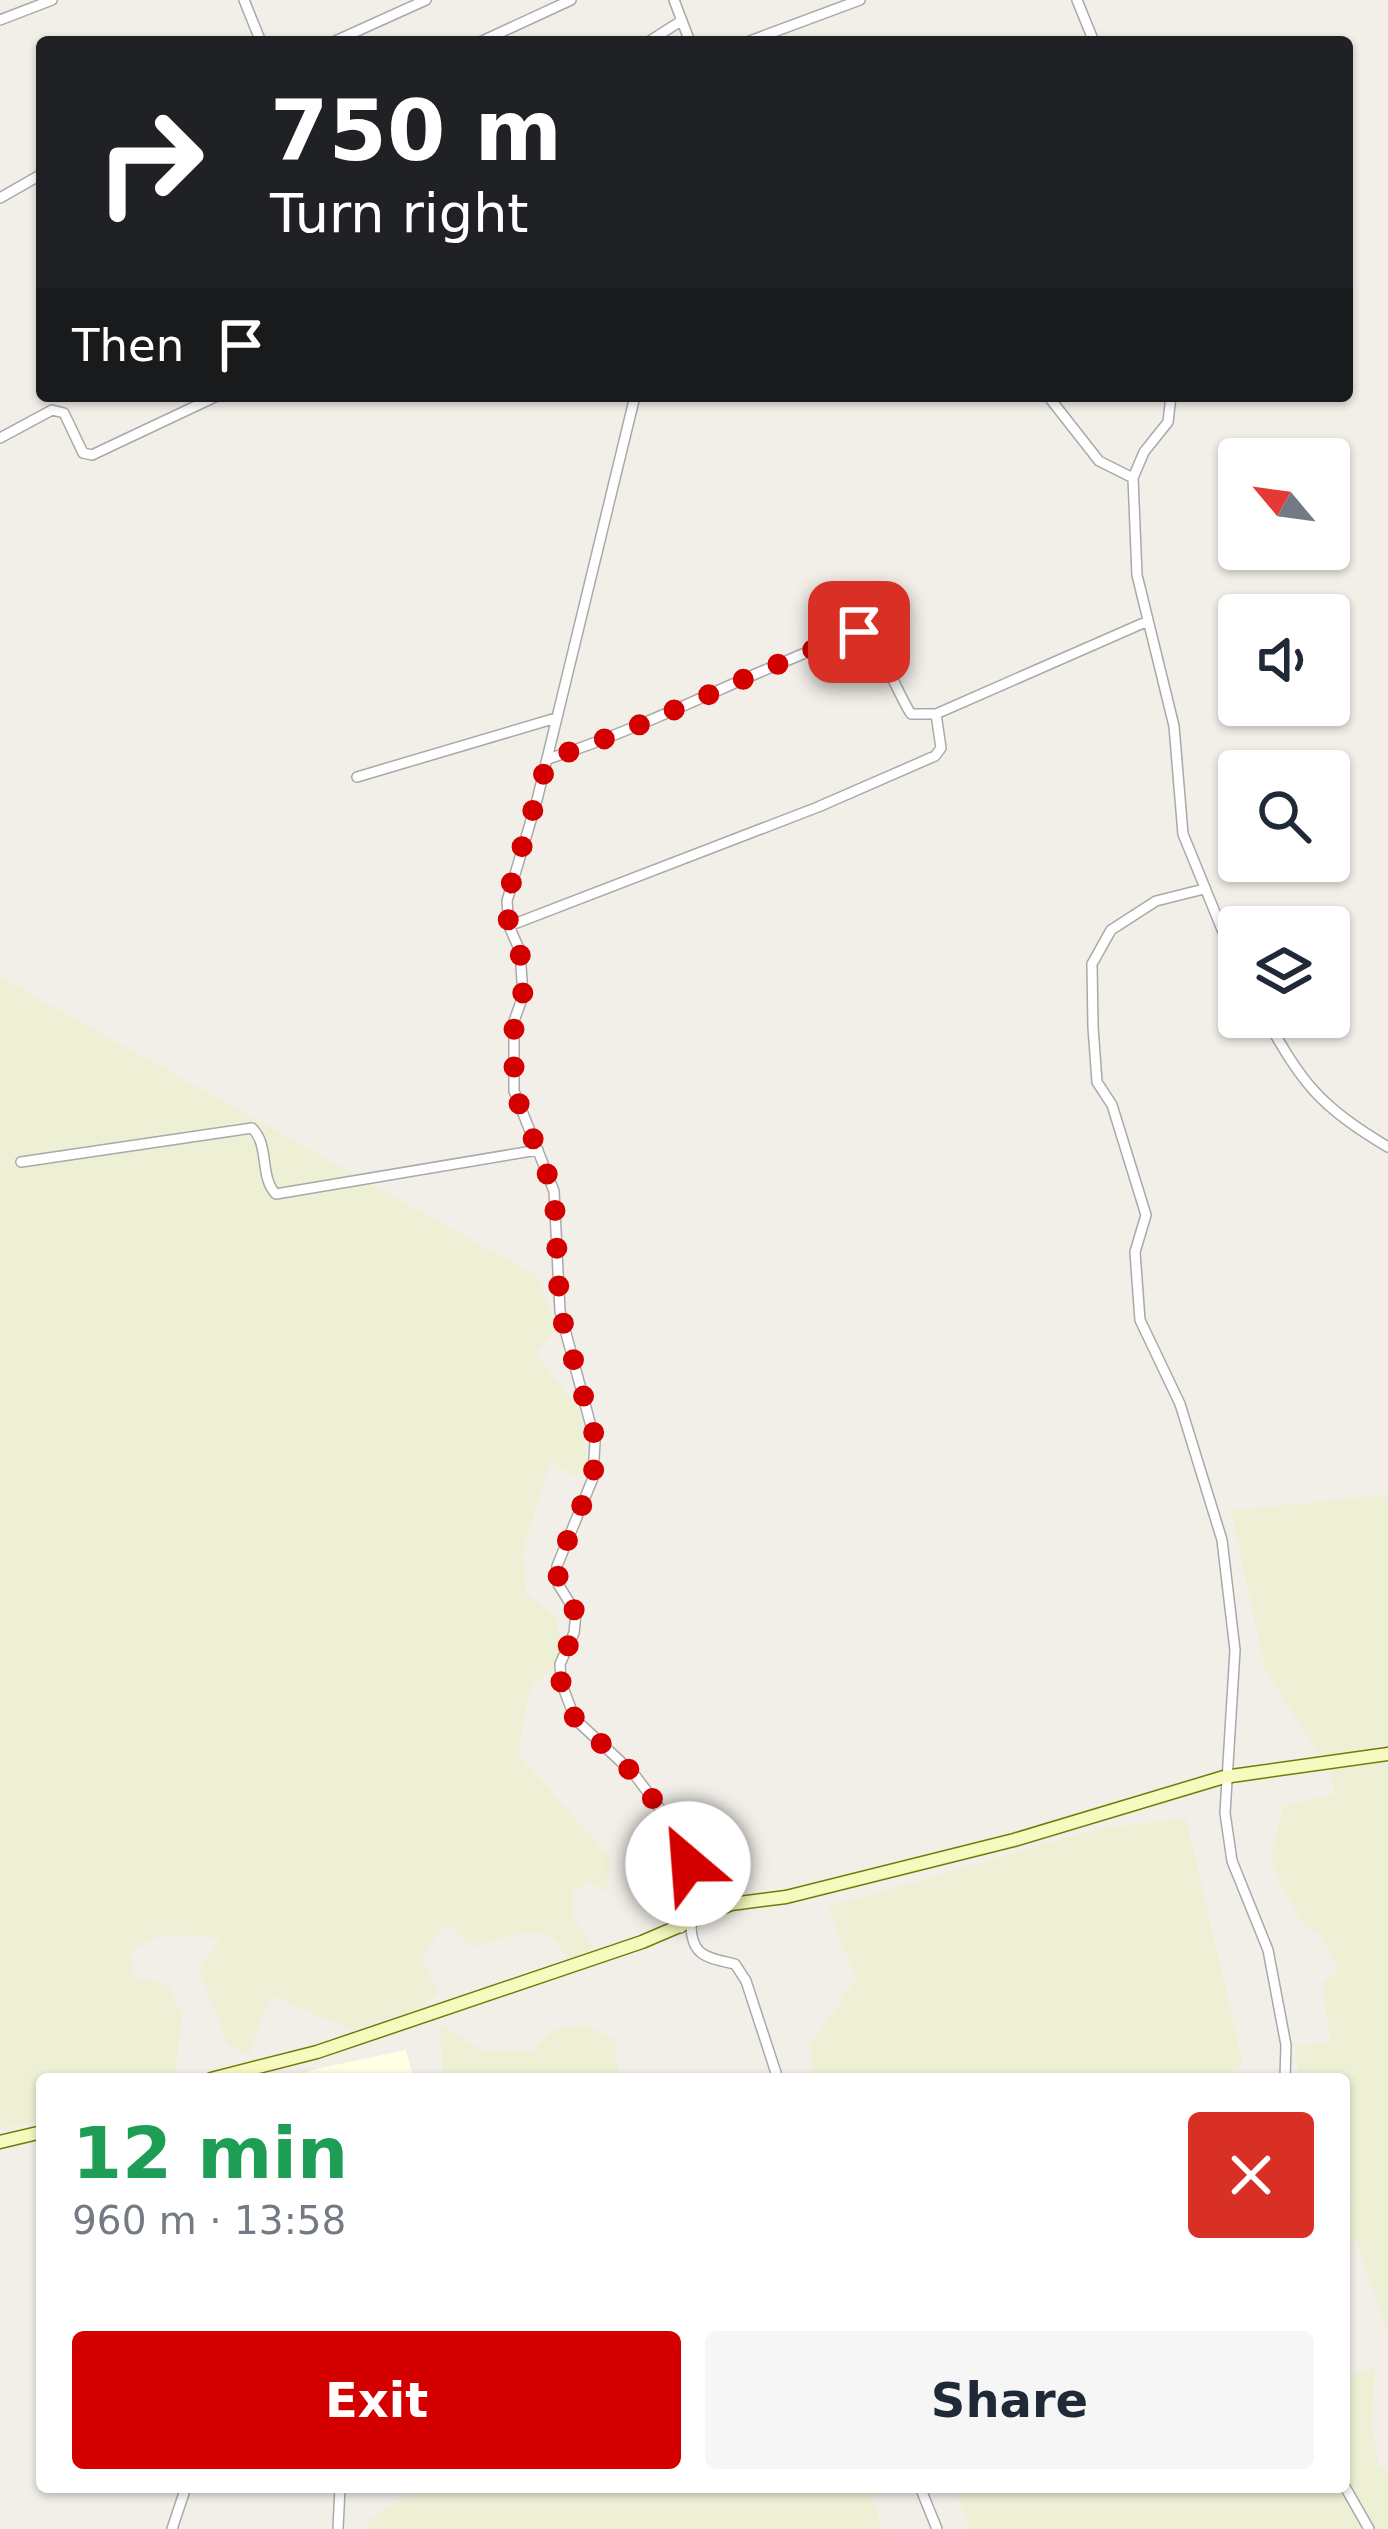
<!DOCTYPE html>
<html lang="en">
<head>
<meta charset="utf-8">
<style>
  :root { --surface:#fff; --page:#f6f6f7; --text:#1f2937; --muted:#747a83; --accent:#d40000 }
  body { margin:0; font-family:"DejaVu Sans",sans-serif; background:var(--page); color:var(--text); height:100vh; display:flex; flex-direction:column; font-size:45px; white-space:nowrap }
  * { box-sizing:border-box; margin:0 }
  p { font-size:39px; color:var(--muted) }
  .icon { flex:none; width:66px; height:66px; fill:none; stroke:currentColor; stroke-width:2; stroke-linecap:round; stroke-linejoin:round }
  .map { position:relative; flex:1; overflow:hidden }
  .details { position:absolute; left:36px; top:2073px; width:1314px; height:420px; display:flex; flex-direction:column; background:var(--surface); border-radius:12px; box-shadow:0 3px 9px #0004 }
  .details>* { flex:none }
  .guide { position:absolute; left:36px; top:36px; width:1317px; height:366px; border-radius:12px; box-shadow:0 3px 9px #0004; background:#202124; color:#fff; overflow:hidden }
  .needle { width:78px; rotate:299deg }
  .fabs { position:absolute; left:1218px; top:438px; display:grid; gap:24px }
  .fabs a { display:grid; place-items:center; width:132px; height:132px; border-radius:12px; background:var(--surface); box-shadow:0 3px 9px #0004; font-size:60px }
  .pin { position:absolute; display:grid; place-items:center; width:102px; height:102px; color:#fff; margin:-51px; border-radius:24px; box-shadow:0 6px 18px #0006 }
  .me { position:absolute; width:132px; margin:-66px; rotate:333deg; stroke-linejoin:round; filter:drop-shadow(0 0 9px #0008) }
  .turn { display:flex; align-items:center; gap:42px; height:252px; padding:0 36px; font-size:54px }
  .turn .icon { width:156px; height:156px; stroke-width:2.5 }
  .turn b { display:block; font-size:84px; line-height:102px }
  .then { display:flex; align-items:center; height:114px; padding:0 36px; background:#0003; gap:24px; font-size:45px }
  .round { display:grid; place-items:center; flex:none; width:126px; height:126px; border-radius:12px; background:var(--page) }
  .summary { display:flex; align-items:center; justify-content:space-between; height:204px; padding:0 36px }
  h1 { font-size:72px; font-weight:600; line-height:90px; color:#1e9e55 }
  .button { display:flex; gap:24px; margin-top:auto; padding:24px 36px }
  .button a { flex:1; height:138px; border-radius:12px; background:var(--accent); color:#fff; font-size:48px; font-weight:600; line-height:138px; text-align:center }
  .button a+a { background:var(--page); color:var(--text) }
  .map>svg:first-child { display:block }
  .education { fill:#ffffe5 }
  .farmland { fill:#eef0d5 }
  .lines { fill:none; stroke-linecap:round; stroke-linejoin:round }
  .street-casing { stroke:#a9a9a9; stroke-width:12 }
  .secondary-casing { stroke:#707d05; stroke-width:15 }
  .street { stroke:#fff; stroke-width:9 }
  .secondary { stroke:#f7fabf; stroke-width:12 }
  .route { stroke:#d40000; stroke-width:21; stroke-dasharray:0 37.8 }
</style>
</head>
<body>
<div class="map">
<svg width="1388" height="2529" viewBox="0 0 1388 2529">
  <rect width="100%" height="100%" fill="#f2efe9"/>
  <path class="education" d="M406 2050 414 2079H288L316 2069Z"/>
  <path class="farmland" d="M0 977 537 1276 557 1329 535 1353 579 1408 588 1469 574 1477 550 1461 523 1553 526 1593 554 1615 564 1647 560 1664 535 1683 528 1699 518 1754 610 1857 607 1893 590 1882 574 1891 572 1915 594 1949 567 1960 556 1939 529 1931 472 1947 446 1924 422 1957 439 1993 415 2010 352 2030 271 1996 249 2055 227 2044 199 1971 220 1938 161 1935 131 1951 133 1977 168 1985 182 2014 175 2079H42V2120L0 2129Z
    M1388 1494V2334L1356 2239 1344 2242V2203L1353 2199 1344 2166V2079L1298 2074 1296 2047 1330 2041 1322 1982 1338 1970 1323 1937 1302 1923 1278 1880 1271 1853 1284 1806 1335 1794 1330 1773 1265 1669 1231 1511Z
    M1186 1818 1243 2063 1219 2079H814L810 2046 856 1979 828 1907 1097 1829Z
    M440 2024 482 2050 533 2052 553 2029 586 2025 615 2040 619 2079H443Z
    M1375 2368 1372 2428 1379 2466 1388 2468V2529H970L955 2487H1344V2377Z
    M425 2487H869L882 2529H369L368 2520Z"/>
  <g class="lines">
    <defs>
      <path id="street" d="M244 0 261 42
        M674 0 690 42
        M1077 0 1094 42
        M0 20 52 0
        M333 42 426 0
        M480 42 571 0
        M648 42 681 21
        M747 42 860 0
        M0 198 42 174
        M635 396 537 800 507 901 509 926 520 951 523 996 514 1021V1091L554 1191 560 1311 595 1441 593 1478 557 1566 558 1584 576 1613 574 1633 560 1664 561 1682 575 1719 634 1774 679 1834 688 1864 681 1928
        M1048 396 1099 461 1133 478
        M1171 396 1168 422 1144 452 1133 478 1137 575 1174 726 1183 834 1239 971
        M0 438 52 410 64 413 83 453 92 455 217 396
        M548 759C654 725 753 670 859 632 879 640 897 693 911 714H936L1148 621
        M357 777 556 718
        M1204 889 1156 901 1111 930 1092 964 1093 1027 1097 1082 1112 1105 1146 1215 1135 1252 1140 1320 1180 1404 1222 1540 1235 1650 1225 1813 1232 1861 1268 1950 1286 2045 1285 2079
        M509 926 818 807 935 756 941 748 936 714
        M1265 1017C1303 1084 1320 1107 1388 1147
        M21 1162 252 1128C270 1145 259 1177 276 1194L538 1150
        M691 1924C691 1956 707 1958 735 1964L746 1981 778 2079
        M1344 2485 1369 2529
        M920 2487 937 2529
        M172 2529 186 2487
        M338 2529 340 2487"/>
      <path id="secondary" d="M211 2079 317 2052 642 1942 731 1904 786 1897 1014 1840 1224 1777 1388 1754
        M0 2142 42 2132"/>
    </defs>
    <use href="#street" class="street-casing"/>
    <use href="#secondary" class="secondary-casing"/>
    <use href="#street" class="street"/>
    <use href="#secondary" class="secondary"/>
  </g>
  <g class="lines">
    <path class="route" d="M688 1864 679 1834 634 1774 575 1719 561 1682 560 1664 574 1633 576 1613 559 1584 557 1566 593 1478 596 1441 560 1311 554 1191 514 1091V1021L523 996 520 951 509 926 506 901 548 759C654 725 753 670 859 632"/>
  </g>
</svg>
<div class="fabs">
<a><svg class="needle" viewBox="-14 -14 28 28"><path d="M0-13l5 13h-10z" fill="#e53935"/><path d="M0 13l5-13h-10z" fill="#747a83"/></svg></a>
<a><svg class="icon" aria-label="sound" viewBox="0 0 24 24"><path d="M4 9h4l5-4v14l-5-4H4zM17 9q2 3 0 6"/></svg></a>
<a><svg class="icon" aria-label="search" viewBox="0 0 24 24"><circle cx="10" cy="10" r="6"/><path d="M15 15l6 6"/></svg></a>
<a><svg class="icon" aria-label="layers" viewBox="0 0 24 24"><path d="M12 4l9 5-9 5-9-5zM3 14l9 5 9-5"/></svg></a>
</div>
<div class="pin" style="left:859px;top:632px;background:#d93025"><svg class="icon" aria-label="arrive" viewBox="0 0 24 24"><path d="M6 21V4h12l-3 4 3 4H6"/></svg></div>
<svg class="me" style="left:688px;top:1864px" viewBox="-20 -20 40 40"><circle r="19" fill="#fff"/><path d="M0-13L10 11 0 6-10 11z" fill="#d40000"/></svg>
<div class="guide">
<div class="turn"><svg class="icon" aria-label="right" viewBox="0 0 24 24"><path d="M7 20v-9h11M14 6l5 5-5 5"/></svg><div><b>750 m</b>Turn right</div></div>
<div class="then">Then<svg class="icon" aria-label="arrive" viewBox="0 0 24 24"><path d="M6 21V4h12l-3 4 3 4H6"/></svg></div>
</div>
<section class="details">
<div class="summary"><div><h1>12 min</h1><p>960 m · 13:58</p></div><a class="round" style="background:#d93025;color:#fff"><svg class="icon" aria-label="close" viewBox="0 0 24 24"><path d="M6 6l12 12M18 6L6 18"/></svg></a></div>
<div class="button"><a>Exit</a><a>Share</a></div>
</section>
</div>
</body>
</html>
